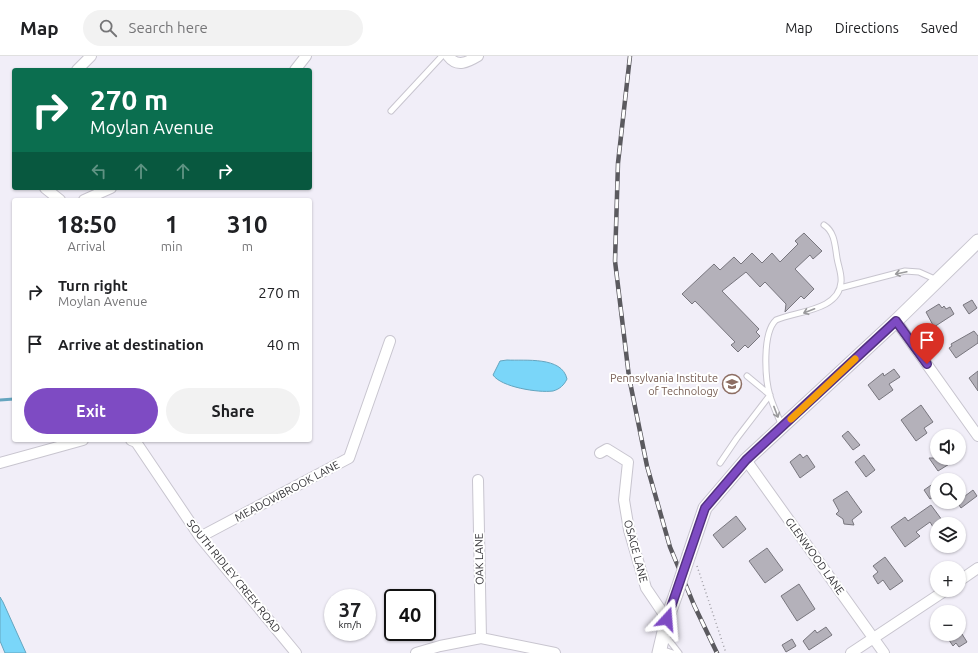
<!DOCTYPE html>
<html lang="en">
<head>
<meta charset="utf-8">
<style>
  :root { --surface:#fff; --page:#f2f2f2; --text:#202124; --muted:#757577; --line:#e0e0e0; --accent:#7e4bc3 }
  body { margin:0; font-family:Ubuntu,sans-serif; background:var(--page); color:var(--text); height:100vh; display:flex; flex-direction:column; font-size:15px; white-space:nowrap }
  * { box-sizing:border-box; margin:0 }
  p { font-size:13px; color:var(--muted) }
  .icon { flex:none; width:22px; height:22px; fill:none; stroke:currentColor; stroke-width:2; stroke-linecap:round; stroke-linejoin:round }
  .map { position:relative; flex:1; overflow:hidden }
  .drawer { position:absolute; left:12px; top:142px; width:300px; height:244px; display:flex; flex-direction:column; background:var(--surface); border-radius:4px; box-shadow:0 1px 3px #0004 }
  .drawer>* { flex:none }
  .top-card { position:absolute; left:12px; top:12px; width:300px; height:122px; border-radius:4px; box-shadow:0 1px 3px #0004; background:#0b6e4f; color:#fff; overflow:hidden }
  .controls { position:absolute; left:930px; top:373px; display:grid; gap:8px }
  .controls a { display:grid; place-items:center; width:36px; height:36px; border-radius:50%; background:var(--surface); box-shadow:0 1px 3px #0004; font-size:20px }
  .speed { position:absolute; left:324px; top:533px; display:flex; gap:8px; font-size:20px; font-weight:700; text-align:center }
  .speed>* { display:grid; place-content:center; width:52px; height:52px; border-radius:50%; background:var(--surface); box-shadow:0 1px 3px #0004; line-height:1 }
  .speed small { font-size:10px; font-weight:400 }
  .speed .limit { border:2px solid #111; border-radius:6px; background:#fff; color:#111 }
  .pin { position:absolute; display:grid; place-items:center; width:34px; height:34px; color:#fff; margin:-41px -17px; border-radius:50% 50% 50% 0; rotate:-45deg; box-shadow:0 0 4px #0007 }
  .pin .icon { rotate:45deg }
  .me { position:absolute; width:44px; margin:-22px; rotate:19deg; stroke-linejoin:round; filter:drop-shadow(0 0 3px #0008) }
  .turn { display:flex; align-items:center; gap:14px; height:84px; padding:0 12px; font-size:18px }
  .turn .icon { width:52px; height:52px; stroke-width:2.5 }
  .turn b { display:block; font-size:28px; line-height:34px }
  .lanes { display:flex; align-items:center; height:38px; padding:0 12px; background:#0003; justify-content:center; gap:20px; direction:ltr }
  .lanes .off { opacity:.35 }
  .eta { display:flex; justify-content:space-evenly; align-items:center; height:68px; text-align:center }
  .eta b { font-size:24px; font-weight:700; line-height:28px }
  .cta { display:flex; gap:8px; margin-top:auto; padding:8px 12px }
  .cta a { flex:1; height:46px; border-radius:24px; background:var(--accent); color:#fff; font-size:16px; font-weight:700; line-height:46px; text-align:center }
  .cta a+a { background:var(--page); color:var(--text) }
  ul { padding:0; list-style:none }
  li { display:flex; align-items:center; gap:12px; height:52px; padding:0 12px }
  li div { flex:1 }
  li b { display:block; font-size:15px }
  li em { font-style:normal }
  header { display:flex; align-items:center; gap:24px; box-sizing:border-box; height:56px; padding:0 20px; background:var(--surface); border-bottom:1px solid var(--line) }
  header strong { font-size:19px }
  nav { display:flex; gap:22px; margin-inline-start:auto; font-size:14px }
  .search { width:280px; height:36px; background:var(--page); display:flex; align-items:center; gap:10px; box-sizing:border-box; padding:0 14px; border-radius:22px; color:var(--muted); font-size:15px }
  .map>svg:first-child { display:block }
  .water { fill:#7ad6f9; stroke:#65a5bf }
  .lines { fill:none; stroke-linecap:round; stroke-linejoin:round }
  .stream { stroke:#65a5bf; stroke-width:3 }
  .building { fill:#b4b1ba; stroke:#78767e }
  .service-casing { stroke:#c8c5cf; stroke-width:7 }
  .minor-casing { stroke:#c8c5cf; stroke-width:12 }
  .tertiary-casing { stroke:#c8c5cf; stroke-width:15 }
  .path { stroke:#a19fa6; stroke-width:1.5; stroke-dasharray:1 3; stroke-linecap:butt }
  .service { stroke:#fff; stroke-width:5 }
  .minor { stroke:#fff; stroke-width:10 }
  .tertiary { stroke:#fff; stroke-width:13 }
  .rail-casing { stroke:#5b5a5f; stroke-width:4.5 }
  .rail { stroke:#fff; stroke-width:3; stroke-dasharray:9; stroke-linecap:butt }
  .tertiary-bridge-casing { stroke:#c8c5cf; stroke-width:15; stroke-linecap:butt }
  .tertiary-bridge { stroke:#fff; stroke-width:13 }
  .oneway { stroke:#9a9a9c }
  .route-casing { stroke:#52317f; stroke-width:10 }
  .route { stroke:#7e4bc3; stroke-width:7 }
  .slow { stroke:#f59e0b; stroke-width:7 }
  .labels { text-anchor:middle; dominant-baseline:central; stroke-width:4; stroke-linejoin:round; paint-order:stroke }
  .education-label { font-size:11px; fill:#785e54; stroke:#fff; text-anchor:end }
  .street-label { font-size:11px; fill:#353438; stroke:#fff }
</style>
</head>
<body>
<header>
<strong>Map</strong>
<div class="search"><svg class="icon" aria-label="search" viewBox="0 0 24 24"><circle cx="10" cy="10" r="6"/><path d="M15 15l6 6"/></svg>Search here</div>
<nav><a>Map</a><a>Directions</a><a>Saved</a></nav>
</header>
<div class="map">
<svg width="978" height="597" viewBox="0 0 978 597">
  <rect width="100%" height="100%" fill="#f1eef8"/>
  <path class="water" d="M507 304C525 305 562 300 567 323 564 329 560 333 553 335 538 337 501 331 493 319L500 305Z
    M0 541 3 546 26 597H5L0 585Z"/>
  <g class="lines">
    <path class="stream" d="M0 344 14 343"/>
  </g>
  <path class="building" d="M804 177 822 195 813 203 810 199 795 213 814 233 804 243 801 240 785 256 786 248 765 226 760 231 746 216 722 235 759 273 756 276 760 280 748 292 745 289 738 296 731 289 735 286 695 245 692 248 682 238 714 208 720 214 734 201 741 208 752 197 762 207 772 197 780 206 798 188 795 185Z
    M972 244 977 252 969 258 963 249Z
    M939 248 942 252 944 250 946 253 950 251 954 258 934 271 926 256Z
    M974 275 978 280V287L956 302 949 292 952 290 951 288Z
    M894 313 900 321 889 328 893 334 879 344 868 329 883 317 884 320Z
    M978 315V335L969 322Z
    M921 349 933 366 924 372 927 377 916 385 901 364Z
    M848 375 860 389 853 394 842 380Z
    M800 398 803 402 807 399 815 411 800 422 790 406Z
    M864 399 875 414 866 421 855 406Z
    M929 402H959L938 415Z
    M937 425V439L930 443 924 434Z
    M973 434 977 440 961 452 957 446Z
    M847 435 862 456 852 464 854 469 844 468 843 463 836 458 839 455 833 444Z
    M931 449 942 464 933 471 930 466 916 476 920 480 905 491 891 471 905 461 908 465Z
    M736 460 746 473 723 492 713 479Z
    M767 492 783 514 765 527 749 505Z
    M885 501 903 525 890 534 883 524 878 528 873 520 878 516 873 510Z
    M799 528 815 553 797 565 781 540Z
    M826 571 832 579 809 594 803 585 815 574 817 577Z
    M945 578H962L967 586 959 591 956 587 953 590Z
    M792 583 796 590 786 596 782 589Z"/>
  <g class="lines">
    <defs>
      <path id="service" d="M391 55 442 0
        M840 232 905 215 919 216 937 224
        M782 370C778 360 773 350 770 340 765 323 762 277 776 264 796 255 839 255 841 226 842 218 838 209 837 202 835 190 835 176 824 169
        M720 407 737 382 770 339 747 320
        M665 579 679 597
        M661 593 673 597"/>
      <path id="minor" d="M448 0C457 12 468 6 478 0
        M77 14 91 0
        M295 14 306 0
        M45 132 60 144
        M84 144 111 132
        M896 265 978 380
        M131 384 136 386 200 481 296 597
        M600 397 607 393 628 406 624 444 629 474 646 532 667 563
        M746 404 884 597
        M0 407 83 384
        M478 424 481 582
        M200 481 349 402 390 285
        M959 525 978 512
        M416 597 440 590 481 582 555 597
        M851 597 946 534"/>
      <path id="tertiary" d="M689 499 705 452 746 404 896 265 978 185
        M659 597 667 563 676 538"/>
    </defs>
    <use href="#service" class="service-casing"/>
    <use href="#minor" class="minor-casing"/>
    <use href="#tertiary" class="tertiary-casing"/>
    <path class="path" d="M697 510 726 597"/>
    <use href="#service" class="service"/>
    <use href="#minor" class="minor"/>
    <use href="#tertiary" class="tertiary"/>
    <defs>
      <path id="rail" d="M630 0 618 107 615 205 629 321 647 410 670 491 694 549 717 597"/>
    </defs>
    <use href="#rail" class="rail-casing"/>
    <use href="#rail" class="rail"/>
    <defs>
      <path id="tertiary-bridge" d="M676 538 689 499"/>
    </defs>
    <use href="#tertiary-bridge" class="tertiary-bridge-casing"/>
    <use href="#tertiary-bridge" class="tertiary-bridge"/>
  </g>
  <defs><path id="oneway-shaft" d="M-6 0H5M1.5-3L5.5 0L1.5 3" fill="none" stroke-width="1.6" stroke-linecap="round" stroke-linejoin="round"/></defs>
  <g class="oneway">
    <use href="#oneway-shaft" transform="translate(901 217) rotate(168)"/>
    <use href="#oneway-shaft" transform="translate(809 255) rotate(159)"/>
    <use href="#oneway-shaft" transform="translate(776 356) rotate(69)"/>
  </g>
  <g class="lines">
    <defs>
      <path id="route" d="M667 563 705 452 746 404 896 265 927 308"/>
    </defs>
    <use href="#route" class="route-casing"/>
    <use href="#route" class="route"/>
    <path class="slow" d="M791 363 855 303"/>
  </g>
  <defs>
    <symbol id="school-ring" viewBox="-11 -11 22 22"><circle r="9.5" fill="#fff" stroke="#8d6e63" stroke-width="1.5"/><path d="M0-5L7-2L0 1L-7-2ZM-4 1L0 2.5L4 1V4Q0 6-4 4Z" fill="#8d6e63"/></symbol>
  </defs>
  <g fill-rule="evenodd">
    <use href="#school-ring" x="721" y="317" width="22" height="22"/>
  </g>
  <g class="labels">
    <g class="education-label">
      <text x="718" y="322">Pennsylvania Institute<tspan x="718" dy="13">of Technology</tspan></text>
    </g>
    <g class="street-label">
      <text transform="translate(287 435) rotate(-28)">MEADOWBROOK LANE</text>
      <text transform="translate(636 495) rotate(75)">OSAGE LANE</text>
      <text transform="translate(815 500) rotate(54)">GLENWOOD LANE</text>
      <text transform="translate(479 503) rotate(-91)">OAK LANE</text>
      <text transform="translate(234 520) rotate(51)">SOUTH RIDLEY CREEK ROAD</text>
    </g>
  </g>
</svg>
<div class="controls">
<a><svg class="icon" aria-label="sound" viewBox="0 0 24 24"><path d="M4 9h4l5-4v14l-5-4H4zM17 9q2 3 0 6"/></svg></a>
<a><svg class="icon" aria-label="search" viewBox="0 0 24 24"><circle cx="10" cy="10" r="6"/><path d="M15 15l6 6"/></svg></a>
<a><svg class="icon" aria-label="layers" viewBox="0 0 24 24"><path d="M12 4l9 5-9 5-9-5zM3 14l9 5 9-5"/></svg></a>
<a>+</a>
<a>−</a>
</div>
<div class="speed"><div>37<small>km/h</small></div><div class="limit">40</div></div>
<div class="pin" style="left:927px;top:308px;background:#d93025"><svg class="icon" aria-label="arrive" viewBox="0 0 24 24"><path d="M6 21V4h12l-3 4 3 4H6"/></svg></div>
<svg class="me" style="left:667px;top:563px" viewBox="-20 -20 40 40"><path d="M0-17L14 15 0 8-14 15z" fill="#7e4bc3" stroke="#fff" stroke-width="4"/></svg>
<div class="top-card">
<div class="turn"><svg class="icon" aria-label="right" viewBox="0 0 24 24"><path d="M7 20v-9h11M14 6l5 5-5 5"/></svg><div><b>270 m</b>Moylan Avenue</div></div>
<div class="lanes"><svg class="icon off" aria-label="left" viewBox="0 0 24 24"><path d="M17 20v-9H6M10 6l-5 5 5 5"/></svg><svg class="icon off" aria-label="ahead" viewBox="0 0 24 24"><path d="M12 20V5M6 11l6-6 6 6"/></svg><svg class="icon off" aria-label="ahead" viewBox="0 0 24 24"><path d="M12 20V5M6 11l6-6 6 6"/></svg><svg class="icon" aria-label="right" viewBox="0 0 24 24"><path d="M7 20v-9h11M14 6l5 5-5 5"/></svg></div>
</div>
<section class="drawer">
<div class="eta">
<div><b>18:50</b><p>Arrival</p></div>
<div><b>1</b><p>min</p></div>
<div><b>310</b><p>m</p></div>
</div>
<ul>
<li><svg class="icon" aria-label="right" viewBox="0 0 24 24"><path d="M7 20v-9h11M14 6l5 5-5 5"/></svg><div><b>Turn right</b><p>Moylan Avenue</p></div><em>270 m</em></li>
<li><svg class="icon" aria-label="arrive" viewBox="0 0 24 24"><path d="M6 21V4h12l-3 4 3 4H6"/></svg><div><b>Arrive at destination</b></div><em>40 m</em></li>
</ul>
<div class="cta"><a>Exit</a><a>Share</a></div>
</section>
</div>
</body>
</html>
